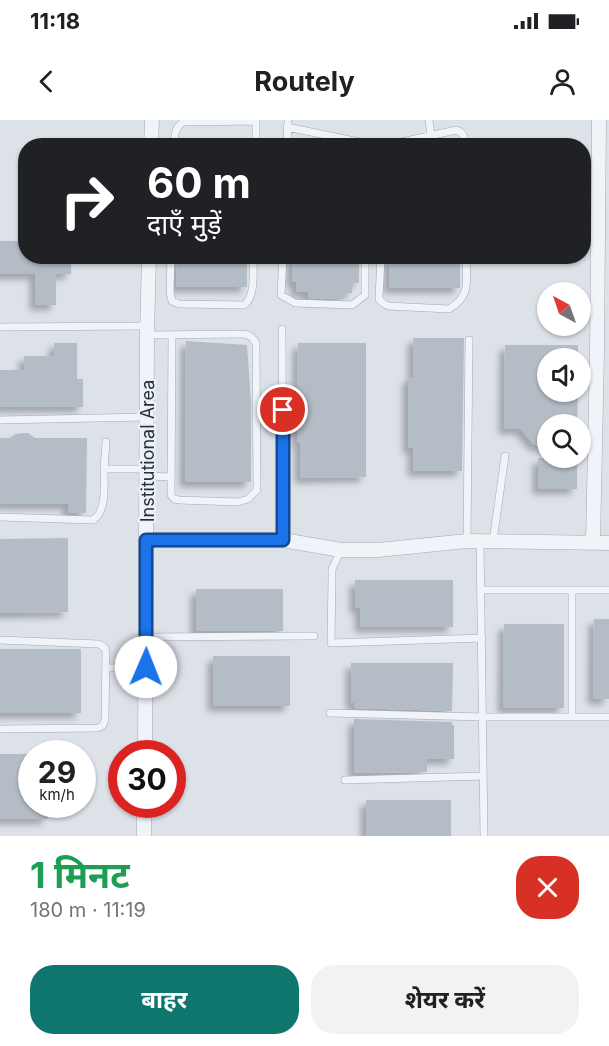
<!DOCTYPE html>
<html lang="hi">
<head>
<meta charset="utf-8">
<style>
  :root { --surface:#fff; --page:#f2f2f2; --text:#202124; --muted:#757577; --accent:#0f766e }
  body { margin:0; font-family:Inter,"Noto Sans Devanagari",sans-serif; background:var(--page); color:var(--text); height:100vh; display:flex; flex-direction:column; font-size:22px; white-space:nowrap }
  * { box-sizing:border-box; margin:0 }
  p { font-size:20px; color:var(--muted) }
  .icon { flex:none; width:33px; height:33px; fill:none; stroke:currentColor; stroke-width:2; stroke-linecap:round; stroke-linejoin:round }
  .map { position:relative; height:716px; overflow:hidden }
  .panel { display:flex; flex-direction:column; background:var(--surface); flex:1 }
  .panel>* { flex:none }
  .top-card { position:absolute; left:18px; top:18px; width:573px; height:126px; border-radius:24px; box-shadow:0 2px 4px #0004; background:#202124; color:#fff; overflow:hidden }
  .needle { width:39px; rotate:320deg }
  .buttons { position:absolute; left:537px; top:162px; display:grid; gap:12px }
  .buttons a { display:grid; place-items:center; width:54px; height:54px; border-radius:50%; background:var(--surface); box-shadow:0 2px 4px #0004; font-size:30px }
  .speed { position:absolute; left:18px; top:620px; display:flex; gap:12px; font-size:30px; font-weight:700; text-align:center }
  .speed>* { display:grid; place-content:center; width:78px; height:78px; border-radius:50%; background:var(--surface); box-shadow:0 2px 4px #0004; line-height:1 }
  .speed small { font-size:15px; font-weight:400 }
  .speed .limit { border:9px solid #d22; background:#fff; color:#111 }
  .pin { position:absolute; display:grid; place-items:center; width:51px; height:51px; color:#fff; margin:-26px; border:3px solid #fff; border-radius:50%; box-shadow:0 2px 6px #0007 }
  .me { position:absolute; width:66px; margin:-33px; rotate:1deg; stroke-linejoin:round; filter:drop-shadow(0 0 4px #0008) }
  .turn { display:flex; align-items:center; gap:21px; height:126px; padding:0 30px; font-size:27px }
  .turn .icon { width:78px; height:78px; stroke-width:2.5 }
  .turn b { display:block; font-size:42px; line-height:51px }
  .round { display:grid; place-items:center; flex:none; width:63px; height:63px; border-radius:24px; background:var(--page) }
  .headline { display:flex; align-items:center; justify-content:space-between; height:102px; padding:0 30px }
  h1 { font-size:36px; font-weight:700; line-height:45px; color:#1e9e55 }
  .primary-button { display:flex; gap:12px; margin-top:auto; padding:12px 30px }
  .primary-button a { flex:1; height:69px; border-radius:24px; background:var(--accent); color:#fff; font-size:24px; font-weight:700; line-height:69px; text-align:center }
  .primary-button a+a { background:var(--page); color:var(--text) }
  .status { display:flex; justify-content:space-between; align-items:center; height:42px; padding:0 30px; background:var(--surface); direction:ltr }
  .status svg { height:16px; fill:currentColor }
  header { display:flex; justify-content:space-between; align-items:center; height:78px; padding:0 30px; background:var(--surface); font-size:27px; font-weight:700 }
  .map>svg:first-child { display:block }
  .building { fill:#b4bcc6; filter:url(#shadow) }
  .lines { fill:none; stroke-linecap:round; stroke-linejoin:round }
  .service-casing { stroke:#a2a9b3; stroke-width:8 }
  .minor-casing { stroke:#a2a9b3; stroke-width:15 }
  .service { stroke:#f0f3f7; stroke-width:7 }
  .minor { stroke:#f0f3f7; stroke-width:14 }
  .route-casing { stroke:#114b97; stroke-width:15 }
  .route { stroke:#1a73e8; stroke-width:10 }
  .labels { text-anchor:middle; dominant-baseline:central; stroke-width:4.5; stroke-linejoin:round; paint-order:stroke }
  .street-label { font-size:18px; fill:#253041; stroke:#edf1f6 }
</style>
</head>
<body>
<div class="status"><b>11:18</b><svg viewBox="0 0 49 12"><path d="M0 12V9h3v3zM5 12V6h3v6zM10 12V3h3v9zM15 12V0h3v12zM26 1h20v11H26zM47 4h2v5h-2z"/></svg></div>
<header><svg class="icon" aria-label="back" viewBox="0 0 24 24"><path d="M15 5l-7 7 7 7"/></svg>Routely<svg class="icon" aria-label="person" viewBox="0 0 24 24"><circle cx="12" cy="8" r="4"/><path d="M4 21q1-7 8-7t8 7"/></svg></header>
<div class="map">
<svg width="609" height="716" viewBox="0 0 609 716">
  <defs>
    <filter id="shadow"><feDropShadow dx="-5.5" dy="5.5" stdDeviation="3" flood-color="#0004"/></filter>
  </defs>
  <rect width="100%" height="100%" fill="#dde2e9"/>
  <path class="building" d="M0 121H26V136H71V154H56V185H35V154H0Z
    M177 136H247V167H176Z
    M292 136H359V163H352V173H343V179L308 178V172H296V162H292Z
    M389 136H460V168H389Z
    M413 218H464L462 351H413V328H408V257H413Z
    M186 221 247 225 251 282V362H185Z
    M54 223H77V259H83V287H0V250H24V236H54Z
    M298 223H366V357L300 358V323H297Z
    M505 225H578V238H548V272H578L577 304H548V329L533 324 521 309H504Z
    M22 313H28L35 318H87L86 393H68V384H0V318H10L16 314Z
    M538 338H577V369H538Z
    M68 418V492L0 493V419Z
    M355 460H453V507H360V488H355Z
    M196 469H283V511H196Z
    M594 499H609V579H593Z
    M504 504H564V588H503Z
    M0 529H81V593H0Z
    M213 536H290V586H213Z
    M351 543H453L452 591 354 588V583H351Z
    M354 599 452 602V605H454V639H427V652L354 653Z
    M0 634H32V684H48V699H0Z
    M366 680H451V716H366Z"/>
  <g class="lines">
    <defs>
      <path id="service" d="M429 0 431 16
        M287 7 364 23V26
        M174 26C175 15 174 9 183 2L256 1
        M256 26V0
        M287 26 288 0
        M393 26 397 23 456 10C464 12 465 18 465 26
        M171 136 170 173 172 181 179 184 244 185C256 177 253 150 253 136
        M283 136 281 175 295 183 352 185 365 175V136
        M381 136 379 179 383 183 388 186 449 189C472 176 466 159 466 136
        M0 207 148 206
        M282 209 283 420
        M147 215 242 214C249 214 252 217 256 223L257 370 248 379 238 382 179 380 174 379 171 375 172 215
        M0 300 147 297
        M104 349 106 322
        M147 356 171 357
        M0 397 93 400C107 391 104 365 104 349H146
        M467 421 469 220
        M480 421 484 716
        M493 421 505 336
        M341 430 332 449V456L331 523 482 518
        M482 470H609
        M146 517 314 516
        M0 520 99 524 105 528 106 533 105 599 103 605 98 608 0 609
        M106 548 145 547
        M330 593 483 597H609
        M572 597V470
        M345 660 483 656"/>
      <path id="minor" d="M151 26 152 0
        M146 420H283L341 430H378L467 421 609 423
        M593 422 597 234 599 0
        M145 633 147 215 149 136
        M144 716V684"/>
    </defs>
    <use href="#service" class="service-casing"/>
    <use href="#minor" class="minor-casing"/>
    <use href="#service" class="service"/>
    <use href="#minor" class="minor"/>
  </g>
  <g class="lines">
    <defs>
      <path id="route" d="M146 547V420H283V290"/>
    </defs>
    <use href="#route" class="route-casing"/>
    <use href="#route" class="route"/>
  </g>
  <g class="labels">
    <g class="street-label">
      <text transform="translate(147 331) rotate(-90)">Institutional Area</text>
    </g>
  </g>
</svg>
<div class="buttons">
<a><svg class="needle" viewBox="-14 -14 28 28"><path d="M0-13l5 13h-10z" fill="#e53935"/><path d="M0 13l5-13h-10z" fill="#757577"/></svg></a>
<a><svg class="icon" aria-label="sound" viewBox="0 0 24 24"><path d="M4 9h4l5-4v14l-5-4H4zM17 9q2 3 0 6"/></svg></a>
<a><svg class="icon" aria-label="search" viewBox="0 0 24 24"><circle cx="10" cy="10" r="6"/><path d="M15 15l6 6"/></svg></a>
</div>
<div class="speed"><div>29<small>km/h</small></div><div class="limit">30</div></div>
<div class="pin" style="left:283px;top:290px;background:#d93025"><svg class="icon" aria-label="arrive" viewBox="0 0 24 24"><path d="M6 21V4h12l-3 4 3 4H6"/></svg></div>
<svg class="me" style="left:146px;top:547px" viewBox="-20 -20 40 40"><circle r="19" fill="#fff"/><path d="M0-13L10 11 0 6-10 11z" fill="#1a73e8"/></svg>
<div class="top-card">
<div class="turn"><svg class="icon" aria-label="right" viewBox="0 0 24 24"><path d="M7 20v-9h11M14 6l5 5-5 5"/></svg><div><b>60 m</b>दाएँ मुड़ें</div></div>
</div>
</div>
<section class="panel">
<div class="headline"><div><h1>1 मिनट</h1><p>180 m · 11:19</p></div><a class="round" style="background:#d93025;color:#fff"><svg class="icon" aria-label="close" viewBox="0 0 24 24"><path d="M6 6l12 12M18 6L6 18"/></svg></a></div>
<div class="primary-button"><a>बाहर</a><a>शेयर करें</a></div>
</section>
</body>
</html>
